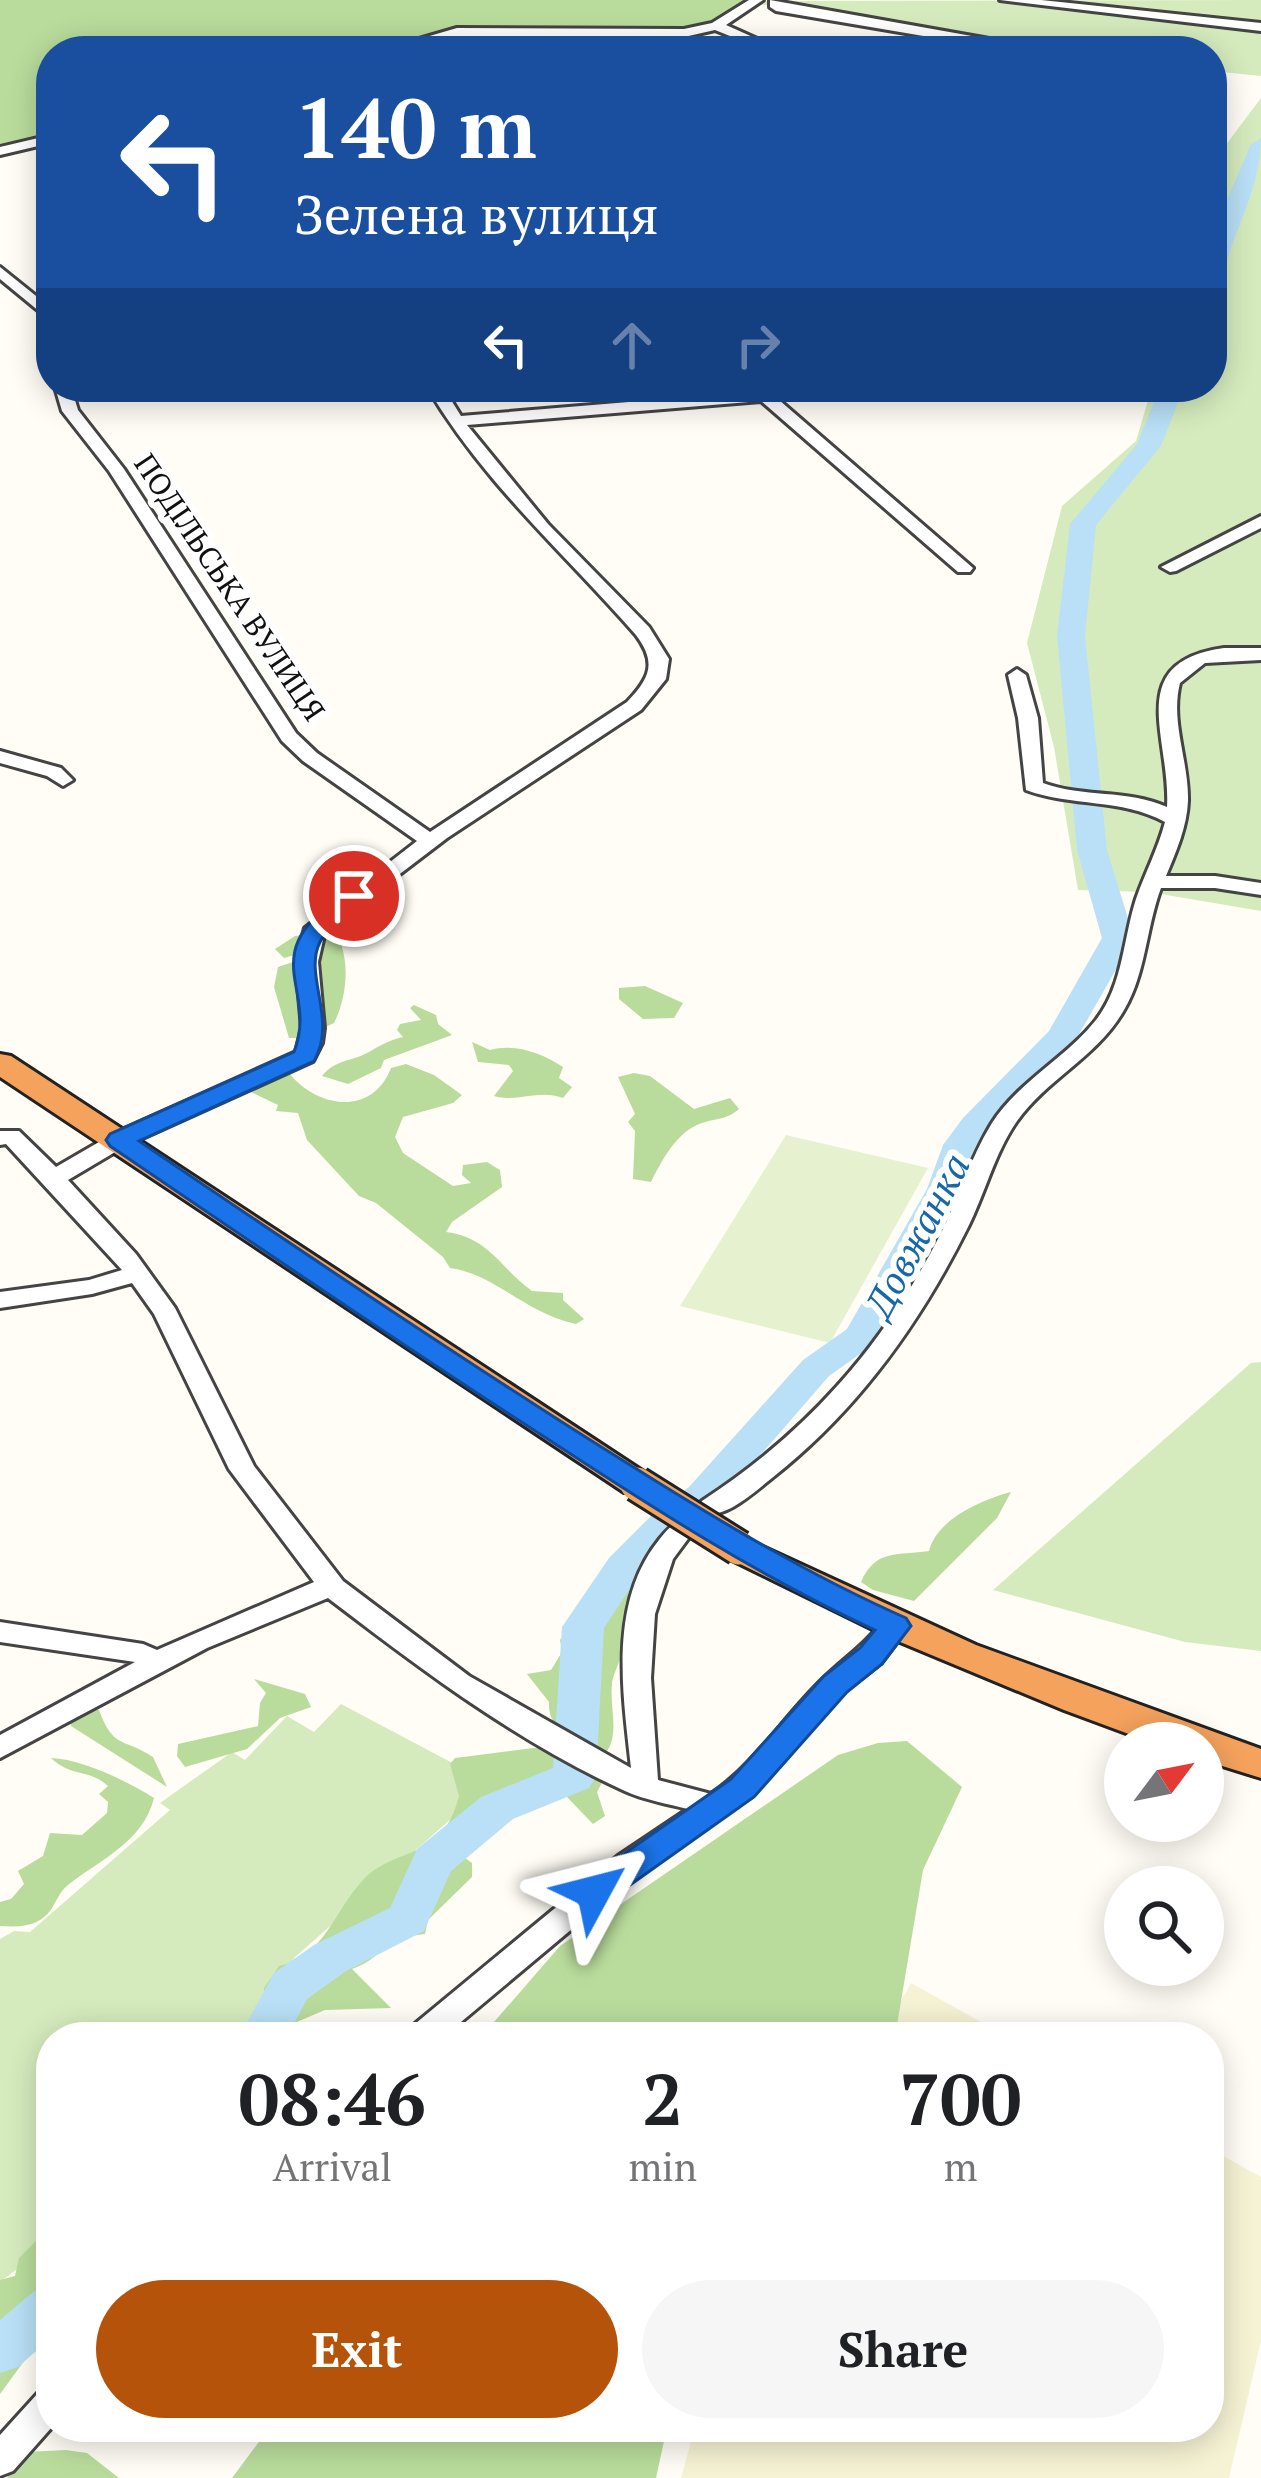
<!DOCTYPE html>
<html lang="en">
<head>
<meta charset="utf-8">
<style>
  :root { --surface:#fff; --page:#f6f6f6; --text:#202124; --muted:#757577; --accent:#b45309 }
  body { margin:0; font-family:"PT Serif",serif; background:var(--page); color:var(--text); height:100vh; display:flex; flex-direction:column; font-size:45px; white-space:nowrap }
  * { box-sizing:border-box; margin:0 }
  p { font-size:39px; color:var(--muted) }
  .icon { flex:none; width:66px; height:66px; fill:none; stroke:currentColor; stroke-width:2; stroke-linecap:round; stroke-linejoin:round }
  .map { position:relative; flex:1; overflow:hidden }
  .panel { position:absolute; left:36px; top:2022px; width:1188px; height:420px; display:flex; flex-direction:column; background:var(--surface); border-radius:48px; box-shadow:0 6px 30px #0003 }
  .panel>* { flex:none }
  .guide { position:absolute; left:36px; top:36px; width:1191px; height:366px; border-radius:48px; box-shadow:0 6px 30px #0003; background:#1a4fa0; color:#fff; overflow:hidden }
  .needle { width:78px; rotate:58deg }
  .controls { position:absolute; left:1104px; top:1722px; display:grid; gap:24px }
  .controls a { display:grid; place-items:center; width:120px; height:120px; border-radius:50%; background:var(--surface); box-shadow:0 6px 30px #0003; font-size:60px }
  .pin { position:absolute; display:grid; place-items:center; width:102px; height:102px; color:#fff; margin:-51px; border:6px solid #fff; border-radius:50%; box-shadow:0 3px 12px #0007 }
  .me { position:absolute; width:132px; margin:-66px; rotate:52deg; stroke-linejoin:round; filter:drop-shadow(0 0 9px #0008) }
  .turn { display:flex; align-items:center; gap:42px; height:252px; padding:0 60px; font-size:54px }
  .turn .icon { width:156px; height:156px; stroke-width:2.5 }
  .turn b { display:block; font-size:84px; line-height:102px }
  .lanes { display:flex; align-items:center; height:114px; padding:0 60px; background:#0003; justify-content:center; gap:60px; direction:ltr }
  .lanes .off { opacity:.35 }
  .eta { display:flex; justify-content:space-evenly; align-items:center; height:204px; text-align:center }
  .eta b { font-size:72px; font-weight:700; line-height:84px }
  .action { display:flex; gap:24px; margin-top:auto; padding:24px 60px }
  .action a { flex:1; height:138px; border-radius:72px; background:var(--accent); color:#fff; font-size:48px; font-weight:700; line-height:138px; text-align:center }
  .action a+a { background:var(--page); color:var(--text) }
  .map>svg:first-child { display:block }
  .farmland { fill:#f6f3d4 }
  .green { fill:#d5ebbd }
  .forest { fill:#b9dc9c }
  .pitch { fill:#e6f2cf }
  .lines { fill:none; stroke-linecap:round; stroke-linejoin:round }
  .river { fill:#b9e0f7; fill-rule:evenodd }
  .minor-casing { stroke:#444; stroke-width:6 }
  .highway-casing { stroke:#222; stroke-width:6 }
  .minor { fill:#fff; fill-rule:evenodd }
  .highway { fill:#f5a25d; fill-rule:evenodd }
  .highway-bridge-casing { stroke:#222; stroke-width:39; stroke-linecap:butt }
  .highway-bridge { stroke:#f5a25d; stroke-width:33 }
  .route { fill:#1a73e8; stroke:#114b97; stroke-width:3 }
  .labels { text-anchor:middle; dominant-baseline:central; stroke-width:12; stroke-linejoin:round; paint-order:stroke }
  .far-street-label { font-size:30px; fill:#111; stroke:#fff }
  .water-label { font-size:39px; font-style:italic; fill:#1768a6; stroke:#fff }
</style>
</head>
<body>
<div class="map">
<svg width="1261" height="2478" viewBox="0 0 1261 2478">
  <rect width="100%" height="100%" fill="#fffdf5"/>
  <path class="farmland" d="M911 1983 1008 2037H881Z
    M1209 2148 1261 2177V2341L1229 2478H681L695 2427H1209Z"/>
  <path class="green" d="M1261 0V76L1212 71V51H1026L742 1Z
    M1261 98V911L1149 892 1078 890 1054 747 1027 643 1062 506 1136 441 1152 387H1212V175L1225 146Z
    M1261 1362V1651L1185 1642 993 1590 1251 1363Z
    M341 1704 460 1767 461 1810 294 1958 238 2037H51V2243L0 2282V1939L14 1931 30 1932 170 1810 160 1803 232 1752 245 1760 287 1716 314 1732Z"/>
  <path class="forest" d="M0 0H744L713 24 656 33 513 37 469 32 397 51 435 36 381 51H51V144L0 152Z
    M320 933 336 934C351 958 347 998 334 1023L303 1038H289L274 987 278 967 296 961 310 962 309 951 284 958 275 949 295 936Z
    M645 986 683 1003 674 1018 643 1019 619 999V988Z
    M414 1005 436 1015 438 1024 452 1035 384 1060 381 1068 348 1084 322 1076C336 1059 350 1062 367 1053 380 1046 386 1041 403 1037L397 1030 400 1024 421 1020 410 1008Z
    M472 1042 490 1050C515 1043 542 1053 563 1067L559 1078 572 1087 563 1098C538 1089 518 1103 494 1096L513 1071 509 1065 478 1062Z
    M406 1064 434 1075 462 1095 453 1103 403 1117 395 1137 403 1153 453 1186 471 1183 462 1175 463 1165 487 1162 500 1170 502 1187 452 1222 446 1232C489 1237 501 1269 532 1291L563 1293V1300L584 1319 576 1324C525 1313 495 1274 450 1268L443 1257 376 1203 359 1196 307 1140 298 1113 276 1111 278 1105 251 1092 289 1073C317 1108 372 1117 391 1068Z
    M634 1073 650 1076 694 1109 730 1098 739 1109C726 1120 717 1118 702 1123 677 1131 662 1160 651 1182L633 1179 635 1131 628 1122 635 1114 618 1077Z
    M1011 1492 997 1518 914 1601 873 1590 861 1582C876 1548 898 1556 929 1551 937 1519 981 1500 1011 1492Z
    M647 1529 670 1530 689 1540 674 1552C662 1577 614 1663 612 1684 609 1707 622 1739 602 1757 579 1743 547 1732 549 1702L527 1674 551 1670 562 1652 560 1640C572 1626 587 1631 598 1618L592 1601 612 1575 608 1564Z
    M254 1679 305 1694 311 1707 280 1718 247 1749 185 1767 177 1756 178 1744 258 1726 260 1703 266 1693Z
    M83 1706 99 1710C114 1750 123 1737 153 1757L167 1787 71 1726 69 1714Z
    M907 1741 962 1787 923 1870 895 2037H481L560 1946 838 1755 878 1743Z
    M533 1748C568 1749 560 1761 583 1770 590 1773 598 1773 606 1775L597 1792 605 1816 593 1824 565 1795 543 1800 512 1796 500 1815 455 1851 472 1863V1877L428 1920 425 1934C382 1938 384 1958 352 1969L391 2008 325 2010 285 2027 263 2009 264 1988 279 1966C325 1956 333 1912 363 1880 396 1845 442 1863 459 1796L450 1764 455 1758Z
    M51 1758C82 1759 127 1781 154 1798 143 1842 101 1859 68 1885 55 1895 55 1913 38 1921 28 1927 12 1927 0 1926V1902L11 1899 24 1884 18 1871 43 1856 50 1833 82 1835 107 1813 108 1802 99 1794 108 1786C88 1768 72 1778 51 1758Z
    M37 2240 51 2244V2333L41 2338 0 2394V2280L15 2276 19 2258Z
    M270 2427H659L666 2432 656 2478H232Z
    M66 2450 87 2453 119 2478H7L25 2452Z"/>
  <path class="pitch" d="M786 1135 928 1168 830 1343 680 1306Z"/>
  <g class="lines">
    <path class="river" d="M1261 138C1261 186 1235 228 1223 274L1212 281V235L1251 144Z
      M1160 387H1184L1161 446 1096 525 1085 636 1107 850 1134 938 1074 1043 977 1147 963 1189 874 1344 829 1376 717 1505 681 1532 637 1578 604 1628 596 1777 589 1788 513 1819 451 1871 424 1931 346 1971 307 1999 287 2037H239L274 1973 314 1945 390 1908 417 1849 481 1797 553 1768 562 1627 609 1558 653 1514 689 1487 803 1360 847 1329 927 1189 943 1145 963 1118 1049 1031 1102 938 1077 850 1057 636 1070 524 1137 444Z
      M51 2285V2338L18 2367 0 2373V2320L33 2292Z"/>
    <defs>
      <path id="minor" d="M749 0H763L726 25 784 51H767L715 30 684 37 457 36 399 51H378L457 28 684 29 712 23Z
        M770 0 1034 47 1040 51H1012L776 11 770 7Z
        M1000 0H1041L1261 23V31Z
        M51 135V143L0 155V147Z
        M0 267 51 308V321L0 279Z
        M55 387H71L78 410 124 469 296 733 317 753 430 832 627 702C650 678 657 663 636 635 562 550 486 486 427 387H443L461 416 750 392 746 387H764L973 568 970 572H958L761 401 467 425 548 524 649 627 669 659 666 679 641 710 447 838 325 931 318 962 324 1028 322 1043 313 1061 127 1145 68 1180 136 1254 175 1308 254 1466 343 1581 469 1676 631 1768C623 1694 608 1603 659 1540 669 1528 673 1521 689 1526L693 1532 673 1559 655 1614 651 1678 658 1780 711 1794C756 1764 785 1715 824 1678 847 1656 864 1646 885 1619H905L909 1626 881 1663 845 1691 752 1796 640 1872 443 2037H405L410 2028 618 1856 688 1809C668 1804 645 1800 625 1791 517 1742 421 1669 328 1598L207 1648 0 1758V1735L135 1662 0 1642V1622L143 1644 157 1650 314 1582 229 1469 154 1314 132 1283 92 1294 0 1308V1292L89 1280 122 1270 6 1144 0 1145V1131H19L56 1167 111 1135 296 1052 302 1028 296 962 305 928 417 841 303 761 282 741 109 471 62 411Z
        M1261 516V528L1176 571 1170 572 1161 567Z
        M1224 648H1261V660L1205 663 1180 683C1170 722 1189 761 1188 801 1187 827 1176 852 1166 876H1215L1261 883V895L1215 888H1161C1146 928 1146 973 1124 1010 1098 1056 1047 1079 1017 1121 994 1154 985 1194 967 1229 919 1325 857 1411 772 1478 754 1492 725 1520 702 1513L698 1507 702 1501C805 1434 881 1349 938 1239 958 1201 969 1160 992 1123 1019 1081 1065 1059 1096 1020 1123 986 1123 939 1136 899 1145 873 1158 849 1165 822 1121 798 1072 807 1026 790L1018 718 1008 675 1017 669 1026 675 1038 718 1043 783C1083 798 1127 789 1167 807 1171 738 1122 662 1224 648Z
        M0 751 61 768 73 780 63 786 47 776 0 763Z
        M51 2388 52 2427 13 2471 0 2476V2435L39 2392Z"/>
      <path id="highway" d="M0 1054 11 1056 650 1476 655 1484 650 1492H624L0 1077Z
        M739 1536 976 1645 1261 1749V1778L1203 1760V1743H1153L1064 1710 893 1639 726 1557 720 1548 726 1539Z"/>
    </defs>
    <use href="#minor" class="minor-casing"/>
    <use href="#highway" class="highway-casing"/>
    <use href="#minor" class="minor"/>
    <use href="#highway" class="highway"/>
    <defs>
      <path id="highway-bridge" d="M637 1484 739 1548"/>
    </defs>
    <use href="#highway-bridge" class="highway-bridge-casing"/>
    <use href="#highway-bridge" class="highway-bridge"/>
  </g>
  <path class="route" d="M354 888 366 896C352 912 330 923 320 942 303 975 338 1020 314 1061L139 1141C280 1237 421 1332 565 1424 676 1494 786 1565 906 1618L911 1626 882 1664 847 1692 754 1797 606 1902 594 1905 582 1902 577 1892 582 1883 731 1779 824 1676 860 1648 875 1630C758 1576 650 1506 543 1436 397 1342 254 1244 110 1146L106 1140 110 1134 294 1052C317 994 263 961 323 910 333 901 341 892 354 888Z"/>
  <g class="labels">
    <g class="far-street-label">
      <text transform="translate(230 587) rotate(56)">ПОДІЛЬСЬКА ВУЛИЦЯ</text>
    </g>
    <g class="water-label">
      <text transform="translate(916 1235) rotate(-62)">Довжанка</text>
    </g>
  </g>
</svg>
<div class="controls">
<a><svg class="needle" viewBox="-14 -14 28 28"><path d="M0-13l5 13h-10z" fill="#e53935"/><path d="M0 13l5-13h-10z" fill="#757577"/></svg></a>
<a><svg class="icon" aria-label="search" viewBox="0 0 24 24"><circle cx="10" cy="10" r="6"/><path d="M15 15l6 6"/></svg></a>
</div>
<div class="pin" style="left:354px;top:896px;background:#d93025"><svg class="icon" aria-label="arrive" viewBox="0 0 24 24"><path d="M6 21V4h12l-3 4 3 4H6"/></svg></div>
<svg class="me" style="left:594px;top:1892px" viewBox="-20 -20 40 40"><path d="M0-17L14 15 0 8-14 15z" fill="#1a73e8" stroke="#fff" stroke-width="4"/></svg>
<div class="guide">
<div class="turn"><svg class="icon" aria-label="left" viewBox="0 0 24 24"><path d="M17 20v-9H6M10 6l-5 5 5 5"/></svg><div><b>140 m</b>Зелена вулиця</div></div>
<div class="lanes"><svg class="icon" aria-label="left" viewBox="0 0 24 24"><path d="M17 20v-9H6M10 6l-5 5 5 5"/></svg><svg class="icon off" aria-label="ahead" viewBox="0 0 24 24"><path d="M12 20V5M6 11l6-6 6 6"/></svg><svg class="icon off" aria-label="right" viewBox="0 0 24 24"><path d="M7 20v-9h11M14 6l5 5-5 5"/></svg></div>
</div>
<section class="panel">
<div class="eta">
<div><b>08:46</b><p>Arrival</p></div>
<div><b>2</b><p>min</p></div>
<div><b>700</b><p>m</p></div>
</div>
<div class="action"><a>Exit</a><a>Share</a></div>
</section>
</div>
</body>
</html>
